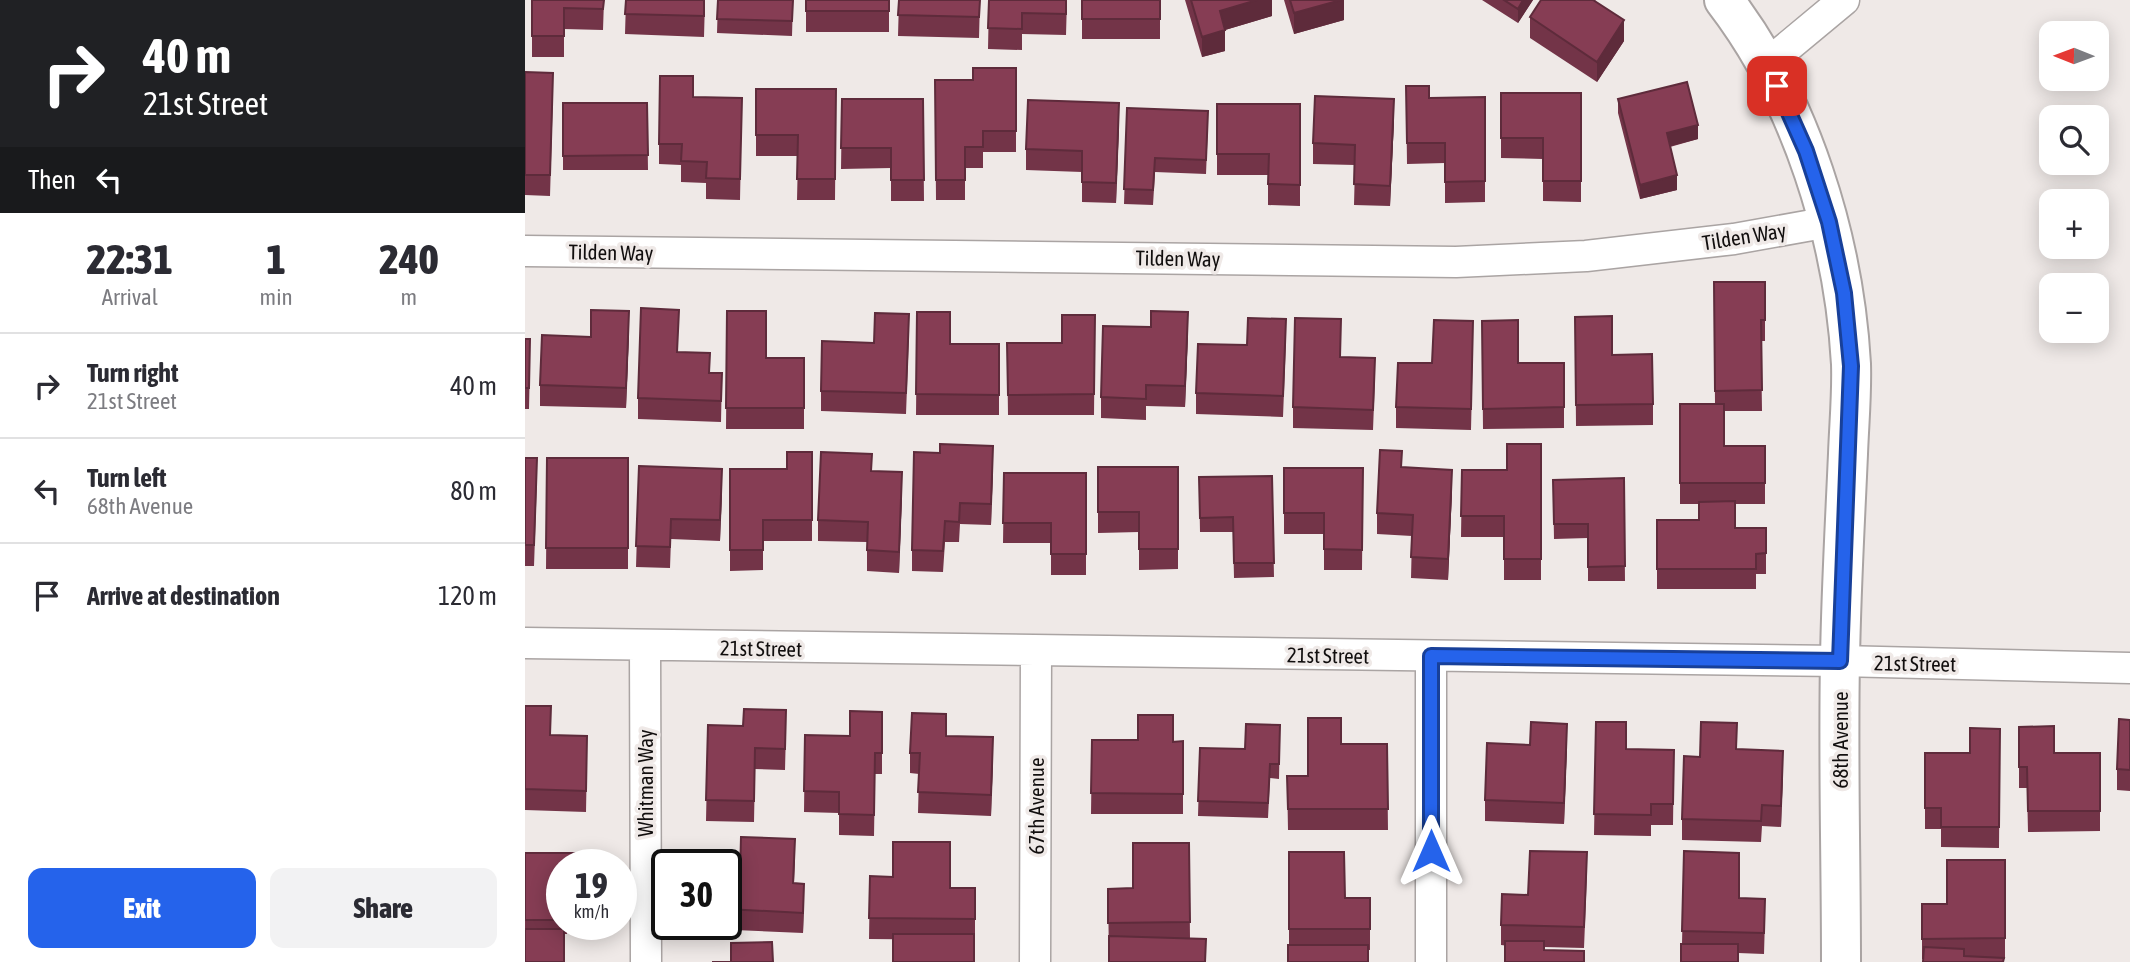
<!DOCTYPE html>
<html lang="en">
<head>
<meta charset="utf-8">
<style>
  :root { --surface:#fff; --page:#f2f2f3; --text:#2b2b33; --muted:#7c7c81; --line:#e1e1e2; --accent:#2563eb }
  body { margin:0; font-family:"Asap Condensed",sans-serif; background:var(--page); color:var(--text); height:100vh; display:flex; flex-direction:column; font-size:26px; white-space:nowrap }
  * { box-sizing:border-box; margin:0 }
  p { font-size:23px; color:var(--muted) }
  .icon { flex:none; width:38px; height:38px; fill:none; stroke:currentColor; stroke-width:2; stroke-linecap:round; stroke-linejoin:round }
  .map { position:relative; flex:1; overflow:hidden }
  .details { display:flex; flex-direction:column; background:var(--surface); width:525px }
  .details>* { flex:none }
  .guide { background:#202124; color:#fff; overflow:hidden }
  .needle { width:46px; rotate:271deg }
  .fabs { position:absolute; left:1514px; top:21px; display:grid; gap:14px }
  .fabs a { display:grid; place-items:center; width:70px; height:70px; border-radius:14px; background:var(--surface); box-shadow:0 4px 18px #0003; font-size:35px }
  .speed { position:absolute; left:21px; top:849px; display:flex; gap:14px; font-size:35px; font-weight:700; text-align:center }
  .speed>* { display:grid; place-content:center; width:91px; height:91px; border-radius:50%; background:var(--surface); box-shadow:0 4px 18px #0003; line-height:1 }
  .speed small { font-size:18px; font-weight:400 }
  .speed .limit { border:4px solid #111; border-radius:10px; background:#fff; color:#111 }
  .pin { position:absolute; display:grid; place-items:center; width:60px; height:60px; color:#fff; margin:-30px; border-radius:14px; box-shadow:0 4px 10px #0006 }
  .me { position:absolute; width:77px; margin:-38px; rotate:0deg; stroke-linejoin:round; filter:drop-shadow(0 0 5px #0008) }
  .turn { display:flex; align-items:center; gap:24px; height:147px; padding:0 28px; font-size:32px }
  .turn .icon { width:91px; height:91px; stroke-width:2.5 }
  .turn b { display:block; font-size:49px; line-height:60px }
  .then { display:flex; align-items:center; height:66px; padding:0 28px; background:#0003; gap:14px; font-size:26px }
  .eta { display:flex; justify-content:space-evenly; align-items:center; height:119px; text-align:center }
  .eta b { font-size:42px; font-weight:800; line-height:49px }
  .button { display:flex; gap:14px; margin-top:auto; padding:14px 28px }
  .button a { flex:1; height:80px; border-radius:14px; background:var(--accent); color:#fff; font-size:28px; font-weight:800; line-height:80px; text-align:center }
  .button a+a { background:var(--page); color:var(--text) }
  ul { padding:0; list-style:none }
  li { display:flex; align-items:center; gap:21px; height:105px; padding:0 28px; border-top:2px solid var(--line) }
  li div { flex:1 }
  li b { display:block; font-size:26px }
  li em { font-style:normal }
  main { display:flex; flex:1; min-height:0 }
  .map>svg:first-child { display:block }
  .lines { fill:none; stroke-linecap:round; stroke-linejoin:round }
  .minor-casing { stroke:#aaa4a3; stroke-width:33 }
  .tertiary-casing { stroke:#aaa4a3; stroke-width:42 }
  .minor { stroke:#fff; stroke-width:30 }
  .tertiary { stroke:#fff; stroke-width:38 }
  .wall { fill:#733448 }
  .shaded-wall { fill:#5e2b3b }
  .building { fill:#863d54; stroke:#5e2b3b; stroke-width:2 }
  .route-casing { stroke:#184099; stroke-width:18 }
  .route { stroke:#2563eb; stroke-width:12 }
  .labels { text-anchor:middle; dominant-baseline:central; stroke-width:7; stroke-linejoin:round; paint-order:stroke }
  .street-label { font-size:21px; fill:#110e0e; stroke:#efe9e7 }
</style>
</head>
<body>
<main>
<section class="details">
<div class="guide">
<div class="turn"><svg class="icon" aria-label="right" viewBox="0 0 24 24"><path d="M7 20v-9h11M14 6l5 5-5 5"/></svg><div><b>40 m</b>21st Street</div></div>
<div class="then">Then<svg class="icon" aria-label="left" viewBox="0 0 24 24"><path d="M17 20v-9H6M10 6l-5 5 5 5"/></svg></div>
</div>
<div class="eta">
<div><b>22:31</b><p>Arrival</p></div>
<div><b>1</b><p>min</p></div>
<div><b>240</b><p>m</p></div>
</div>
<ul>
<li><svg class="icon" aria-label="right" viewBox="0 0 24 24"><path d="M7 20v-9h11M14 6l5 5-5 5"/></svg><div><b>Turn right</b><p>21st Street</p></div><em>40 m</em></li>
<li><svg class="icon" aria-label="left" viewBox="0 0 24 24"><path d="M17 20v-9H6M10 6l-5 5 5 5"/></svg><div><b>Turn left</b><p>68th Avenue</p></div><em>80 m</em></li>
<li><svg class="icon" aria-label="arrive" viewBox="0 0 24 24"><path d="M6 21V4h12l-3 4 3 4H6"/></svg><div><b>Arrive at destination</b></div><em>120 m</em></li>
</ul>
<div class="button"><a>Exit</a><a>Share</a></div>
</section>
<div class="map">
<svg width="1605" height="962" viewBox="0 0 1605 962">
  <rect width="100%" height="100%" fill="#efe9e7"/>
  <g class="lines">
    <defs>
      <path id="minor" d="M1242 64 1319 0
        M0 251 931 262 1061 256 1209 239 1304 222
        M0 643 1315 661 1605 668
        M120 645 121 962
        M906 656V962
        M510 962 511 651"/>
      <path id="tertiary" d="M1199 0C1276 100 1319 239 1326 364 1327 394 1324 425 1323 454 1320 523 1316 592 1315 660 1313 761 1316 862 1316 962"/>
    </defs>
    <use href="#minor" class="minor-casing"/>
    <use href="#tertiary" class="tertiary-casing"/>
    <use href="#minor" class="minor"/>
    <use href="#tertiary" class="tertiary"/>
  </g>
  <path class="wall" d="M7 0H79L78 30 39 29V57H7Z
    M101 0H180L179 37 100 34Z
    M193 0H268L267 36 192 33Z
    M281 0H364V32H281Z
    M374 0H455L454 38 373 36Z
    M464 0H542L541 35 497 34V50L463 49Z
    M557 0H635V39H557Z
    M660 0H747V16L700 30V51L677 57Z
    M759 0H819V20L769 34Z
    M957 0H1008L993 23Z
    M1071 0 1070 1 1099 41 1072 82 1005 38V17Z
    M491 68V152H458V168H440V200H411L410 80H448Z
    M0 72 28 94 25 196 0 195Z
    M881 86 904 98 960 97V202L920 203V163L882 164Z
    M231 89H311L310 200H272L273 156H231Z
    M976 93H1056V202L1018 201V159L976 158Z
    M168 97 217 98 215 200 181 199V183L156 182V165L134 164V144Z
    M317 99H398L399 201H366V168L316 169Z
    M1093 99 1173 139 1145 147 1152 190 1115 199 1093 113Z
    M38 103H122L123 170H38Z
    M692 104H775V206L743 205V175H692Z
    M602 108 683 125 681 174 630 172 628 205 599 204Z
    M869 120 865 206 829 205 830 165 788 164V143Z
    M594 124 591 203 557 202V172L501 170V149Z
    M1189 282H1240V341H1236L1237 411H1199V446H1240V504H1210V528H1241V574H1231V589H1132V520H1174V504H1155V404H1190Z
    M202 311 241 358H279V429H201Z
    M392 312 425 344H474V415H391Z
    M570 315 569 415H483L482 343H537Z
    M1050 317 1087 355 1128 404V425L1051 426Z
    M957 321 993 363H1039V428L958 429Z
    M104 332 101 408 15 406V385L66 337Z
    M663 332 660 407 621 406V420L576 418V397Z
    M384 334 381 414 296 411V391L349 343Z
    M0 339 5 360 4 409H0Z
    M761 340 758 417 671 414V393L722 345Z
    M948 342 946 430 871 428V407Z
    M153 352 185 373H197L196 422 113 419V398Z
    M816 357 850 378 848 430 768 428V407Z
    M1016 444V580H979V537H936L937 470H982Z
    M287 452V541H238V570L205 571V469H262Z
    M0 458 12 479 9 566H0Z
    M22 458H103V569H21Z
    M114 466 197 490 195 541 146 539 145 568 111 567Z
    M468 467 466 525 435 524 434 542H420L418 572 387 571V550Z
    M573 467H653V569L614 570V532L573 533Z
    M877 467 927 491 923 580 886 578 887 536 852 534V513Z
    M759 468H838L837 570H799V534H759Z
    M347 471 377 493 374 573 342 571V542L293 541V520Z
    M479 473H561V575H526V543H478Z
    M747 476 749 577 709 578 708 532H675L674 477Z
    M1099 478 1100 581H1063V538L1029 539 1028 480Z
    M0 706 25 735 62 757 61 812 0 810Z
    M357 712V774H350L349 836 314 835V813L279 812 280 735 325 736Z
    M1605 720V791L1592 790V769Z
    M1071 722 1101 749 1149 750 1148 825H1126V836L1069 835Z
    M183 725 261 731 260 770 230 769 229 822 181 821Z
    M755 725 754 779 745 778 743 818 673 816 675 748 720 749Z
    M1494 727 1529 753H1575V831L1503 832 1502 788H1494Z
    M1475 729 1474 848 1416 847V829H1400V753H1445Z
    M421 736 468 758 466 816 393 813 394 774 385 773V753Z
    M567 740 658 741V814H566Z
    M816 744H862L863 830H763L762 776H783Z
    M1042 744 1039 824 960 821V800L1005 745Z
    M1211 749 1258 771 1256 827 1237 826 1236 842 1157 840V819L1175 757Z
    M664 843 665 939H681V962H584L583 889 608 888Z
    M1159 851 1240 919 1239 954 1213 953 1157 944Z
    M764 852 820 898H845V950L764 945Z
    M0 853 37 864V924H42V934H39L0 962Z
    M270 860 269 883 279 904 278 933 187 929V924H201V876H215Z
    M1480 860V959H1397V904H1422Z
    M1062 873 1059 948 1019 947V950L976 945V925L1003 895Z
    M345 876 425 888H450V940L344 939Z"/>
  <path class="shaded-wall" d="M732 0H747V16L700 30V51L677 57V37L695 11Z
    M816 0H819V20L769 34V13Z
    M998 0H1008L993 23V9Z
    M1099 20V41L1072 82V62Z
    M869 99V120L865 206V186Z
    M594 103V124L591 203V183Z
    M1173 125V139L1142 147V133Z
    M1152 175V190L1115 199V185Z
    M104 311V332L101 408V388Z
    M663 312V332L660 407V386Z
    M468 446V467L466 525V504Z
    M197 469V490L195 541V520Z
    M927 470V491L923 580V559Z
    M377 472V493L374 573V552Z
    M1042 724V744L1039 824V803Z
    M468 737V758L466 816V795Z
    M1258 751V771L1256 827V806Z
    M279 884V904L278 933V913Z"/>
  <path class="building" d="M7 0H79L78 9 39 8V36H7Z
    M101 0H179V16L100 14Z
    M193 0H268L267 21 192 19Z
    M281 0H364V11H281Z
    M374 0H455L454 17 373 15Z
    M464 0H541V14L497 13V29L463 28Z
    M557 0H635V19H557Z
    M666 0H732L695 11 700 30 677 37Z
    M765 0H816L769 13Z
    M979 0H998L993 9Z
    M1016 0H1068L1099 20 1072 62 1005 17Z
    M448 68H491V131H458V147H440V180H411L410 80H448Z
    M0 72 28 73 25 175H0Z
    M135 76H168V97L217 98 215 179 181 178 182 162 156 161 157 144H134Z
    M1162 82 1173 125 1142 133 1152 175 1115 185 1093 99Z
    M881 86H904V98L960 97V181L920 182V143H882Z
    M231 89H311L310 179H272L273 135H231Z
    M976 93H1056V181H1018V138H976Z
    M790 96 869 99 865 186 829 184 830 145 788 143Z
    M317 99H398L399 180H366V148H316Z
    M503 100 594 103 591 183 557 182V151L501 149Z
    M38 103H122L123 155 38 156Z
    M692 104H775V185L743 184 744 154H692Z
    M602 108 683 111 681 160 630 158 628 190 599 189Z
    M1189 282H1240V320H1236L1237 390 1190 391Z
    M116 308 154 310 152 352 185 353 184 373H197L196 401 113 398Z
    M66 310 104 311 101 388 15 385 17 335 66 337Z
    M202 311H241V358H279V408H201Z
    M626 311 663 312 660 386 621 385V399L576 397 578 326 626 327Z
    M392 312H425V344H474V395L391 394Z
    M350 313 384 314 381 393 296 391 297 341 349 343Z
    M537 315H570L569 394 483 395 482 343H537Z
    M1087 316V355L1127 354 1128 404 1051 405 1050 317Z
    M723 318 761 319 758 396 671 393 673 344 722 345Z
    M770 318 816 319 815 357 850 358 848 410 768 407Z
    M909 320 948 321 946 409 871 407 873 363H907Z
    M993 320V363H1039V407L958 409 957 321Z
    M0 339H5L4 388H0Z
    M1155 404H1199V446H1240V483H1155Z
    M415 444 468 446 466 504 435 503 434 522 420 521 418 551 387 550 389 452 415 453Z
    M982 444H1016V559H979V516H936L937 470H982Z
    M855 450 877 451 876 467 927 470 923 559 886 557 888 515 852 513Z
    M262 452H287V520H238V550H205V469H262Z
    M296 452 347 454 346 471 377 472 374 552 342 550 343 522 293 520Z
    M0 458H12L9 545H0Z
    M22 458H103V548H21Z
    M114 466 197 469 195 520 146 519 145 547 111 546Z
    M573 467H653V549H614V512H573Z
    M759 468H838L837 550 799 549V513H759Z
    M479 473H561V554H526V523H478Z
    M747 476 749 563H709L708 517 675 518 674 477Z
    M1099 478 1100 566 1063 567V524H1029L1028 480Z
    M1210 501V528H1241V553L1231 554V569H1132V520H1174V502Z
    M0 706H26L25 735 62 736 61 791 0 789Z
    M219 709 261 710 260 749 230 748 229 801 181 800 183 725 218 726Z
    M325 711 357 712V753H350L349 815 314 814V792L279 791 280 735 325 736Z
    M387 713 421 714V736L468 737 466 795 393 792 395 753H385Z
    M613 715H648V742L658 741V794L566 793 567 740H613Z
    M783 718H816V744H862L863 809H763L762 776H783Z
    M1594 719 1605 720V770L1592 769Z
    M1006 722 1042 724 1039 803 960 800 962 743 1005 745Z
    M1071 722H1101V749L1149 750 1148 804H1126V815L1069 814Z
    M1176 722 1212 723 1211 749 1258 751 1256 806 1237 805 1236 821 1157 819 1159 756 1175 757Z
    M721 724 755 725 754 764H745L743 803 673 801 675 748 720 749Z
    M1529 726V753H1575V811H1503L1502 767H1494V727Z
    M1445 728 1475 729 1474 827H1416V808H1400V753H1445Z
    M216 837 270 839 268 883 279 884 278 913 201 909V876H215Z
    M368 842H425V888H450V919L344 918 345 876 368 877Z
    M608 843H664L665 922 583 923V889L608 888Z
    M1005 851 1062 852 1059 927 976 925 977 894 1003 895Z
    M1159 851 1214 853V898L1240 899 1239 933 1157 931Z
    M764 852H819L820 898H845V929H764Z
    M0 853H55V864H37V920H0Z
    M1422 860H1480V938L1397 939V904H1422Z
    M0 929H39V962H0Z
    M368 934H449V962H368Z
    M584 936 681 939 680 962H584Z
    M980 941H1019V950L1059 951V962H980Z
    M247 942 248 962H187H206V943Z
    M1156 944H1213V962H1156Z
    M763 945H843V962H763Z
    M1399 947 1439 949V956L1479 958 1478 962H1398Z"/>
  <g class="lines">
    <defs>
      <path id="route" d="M906 851V656L1315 661 1326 366 1319 293 1304 222 1281 151 1252 86"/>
    </defs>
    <use href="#route" class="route-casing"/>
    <use href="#route" class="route"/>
  </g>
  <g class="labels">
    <g class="street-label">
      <text transform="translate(1219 236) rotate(-9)">Tilden Way</text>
      <text transform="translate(86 252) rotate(1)">Tilden Way</text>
      <text transform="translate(653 258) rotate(1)">Tilden Way</text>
      <text transform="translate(236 648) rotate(1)">21st Street</text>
      <text transform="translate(803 655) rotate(1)">21st Street</text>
      <text transform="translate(1390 663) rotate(1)">21st Street</text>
      <text transform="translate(1315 740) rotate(-90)">68th Avenue</text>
      <text transform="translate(120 783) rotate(-90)">Whitman Way</text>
      <text transform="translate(511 806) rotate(-90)">67th Avenue</text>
    </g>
  </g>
</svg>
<div class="fabs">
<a><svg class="needle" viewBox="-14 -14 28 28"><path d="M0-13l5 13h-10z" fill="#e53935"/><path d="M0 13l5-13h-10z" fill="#7c7c81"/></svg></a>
<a><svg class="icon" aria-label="search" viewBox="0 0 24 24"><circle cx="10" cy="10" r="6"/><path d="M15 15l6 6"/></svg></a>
<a>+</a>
<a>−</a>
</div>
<div class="speed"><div>19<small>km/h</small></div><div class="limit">30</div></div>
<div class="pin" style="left:1252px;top:86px;background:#d93025"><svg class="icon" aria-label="arrive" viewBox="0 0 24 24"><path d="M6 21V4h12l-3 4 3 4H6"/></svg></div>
<svg class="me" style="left:906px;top:851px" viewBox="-20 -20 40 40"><path d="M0-17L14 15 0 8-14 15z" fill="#2563eb" stroke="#fff" stroke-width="4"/></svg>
</div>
</main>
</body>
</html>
